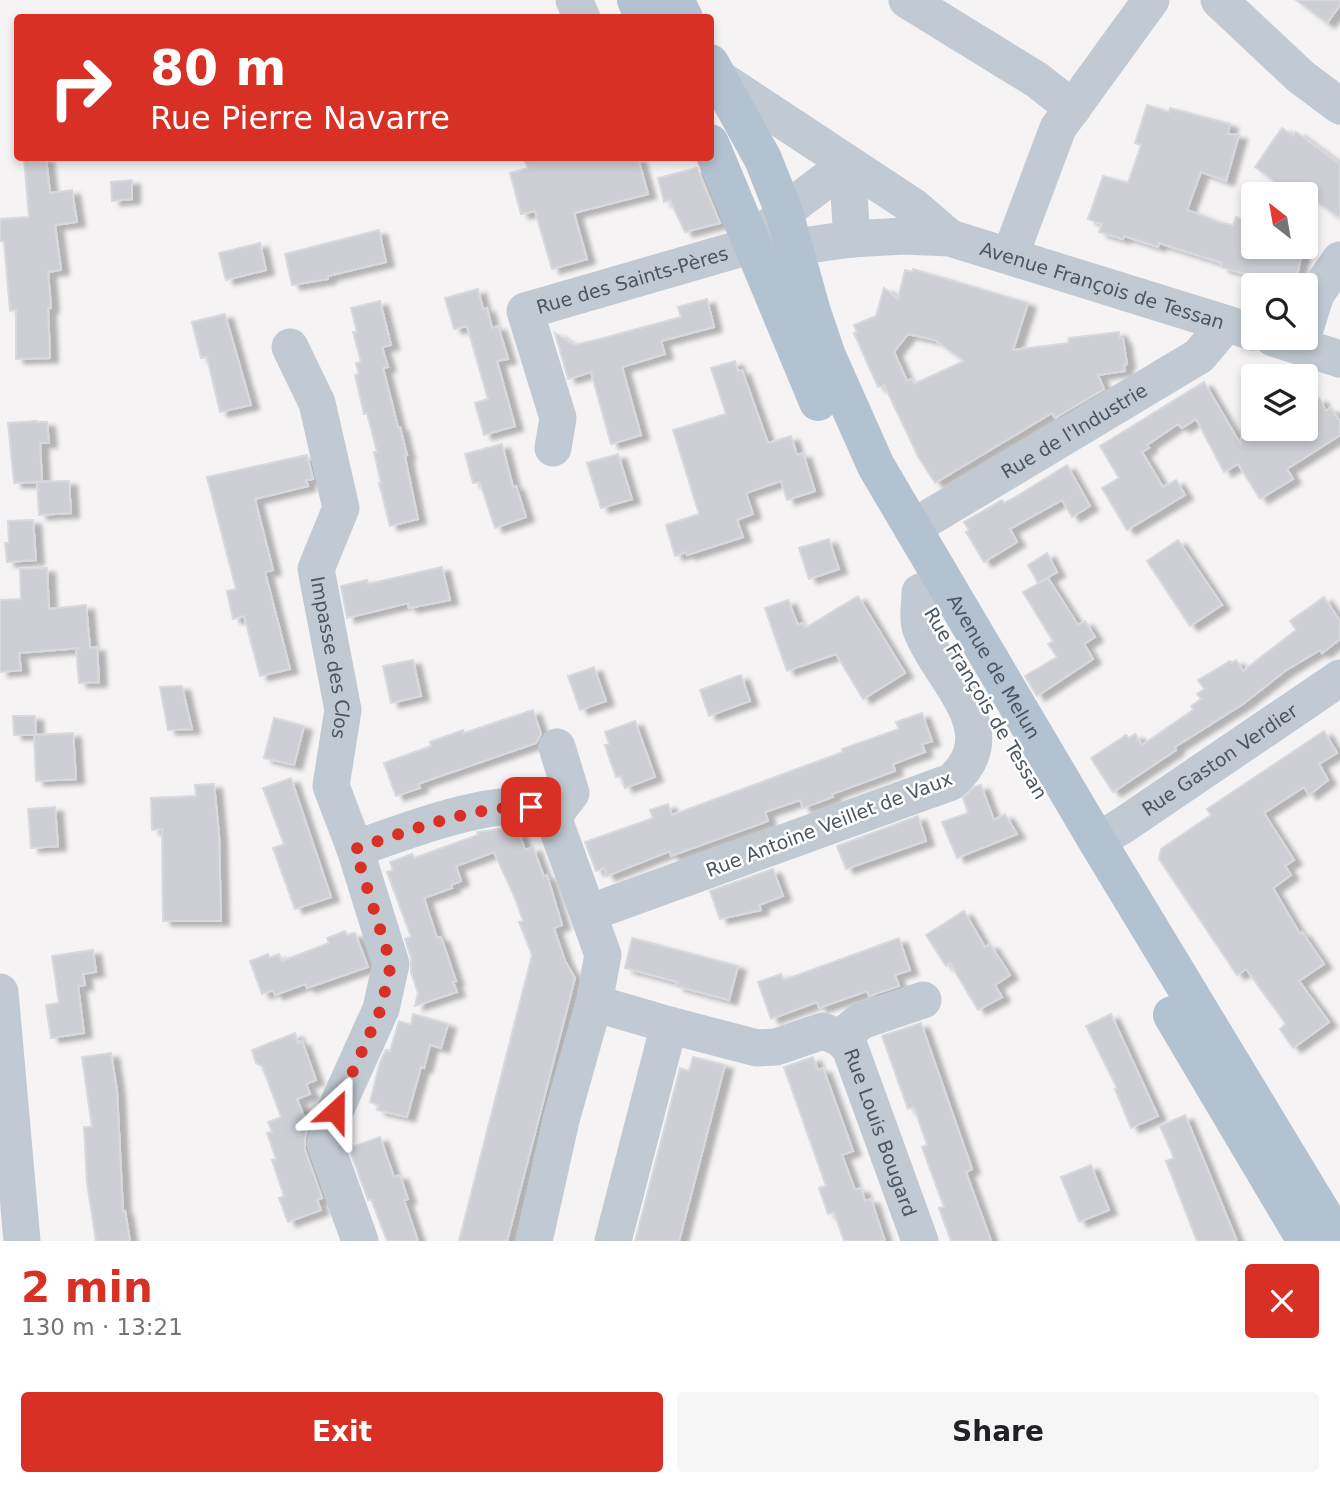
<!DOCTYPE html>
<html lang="en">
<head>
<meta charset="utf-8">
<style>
  :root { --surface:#fff; --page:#f6f6f6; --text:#202124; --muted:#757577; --accent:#d93025 }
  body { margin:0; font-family:"DejaVu Sans",sans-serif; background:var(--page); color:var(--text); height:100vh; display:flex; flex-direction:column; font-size:26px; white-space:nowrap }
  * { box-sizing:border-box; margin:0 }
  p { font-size:23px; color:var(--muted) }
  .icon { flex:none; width:38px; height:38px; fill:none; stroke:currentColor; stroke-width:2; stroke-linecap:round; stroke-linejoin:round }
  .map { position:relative; height:1241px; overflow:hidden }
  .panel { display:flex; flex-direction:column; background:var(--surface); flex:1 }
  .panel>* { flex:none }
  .top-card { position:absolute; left:14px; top:14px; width:700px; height:147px; border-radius:7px; box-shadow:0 4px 10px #0003; background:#d93025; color:#fff; overflow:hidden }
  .needle { width:46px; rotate:329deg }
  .controls { position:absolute; left:1241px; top:182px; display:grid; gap:14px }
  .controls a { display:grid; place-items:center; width:77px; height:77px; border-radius:7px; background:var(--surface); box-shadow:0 4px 10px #0003; font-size:35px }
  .pin { position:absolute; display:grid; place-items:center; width:60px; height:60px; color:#fff; margin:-30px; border-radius:14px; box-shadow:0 4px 10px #0006 }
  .me { position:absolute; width:77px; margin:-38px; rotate:24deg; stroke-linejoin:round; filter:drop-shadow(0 0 5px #0008) }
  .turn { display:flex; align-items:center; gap:24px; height:147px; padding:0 21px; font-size:32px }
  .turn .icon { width:91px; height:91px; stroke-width:2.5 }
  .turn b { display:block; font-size:49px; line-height:60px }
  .round { display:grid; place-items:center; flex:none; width:74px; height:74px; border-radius:7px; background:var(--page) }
  .overview { display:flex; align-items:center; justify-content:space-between; height:119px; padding:0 21px }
  h1 { font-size:42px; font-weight:700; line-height:52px; color:var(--accent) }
  .action { display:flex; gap:14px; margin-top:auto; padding:14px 21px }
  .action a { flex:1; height:80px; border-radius:7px; background:var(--accent); color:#fff; font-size:28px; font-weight:700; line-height:80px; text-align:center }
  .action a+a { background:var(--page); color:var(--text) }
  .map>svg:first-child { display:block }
  .building { fill:#cdcfd5; stroke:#d7d9de; stroke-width:2; fill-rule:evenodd; filter:url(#shadow) }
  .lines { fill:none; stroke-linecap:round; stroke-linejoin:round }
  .minor { stroke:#c1cad2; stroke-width:37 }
  .major { stroke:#b3c2d1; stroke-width:38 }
  .route { stroke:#d93025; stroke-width:12; stroke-dasharray:0 21.6 }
  .labels { text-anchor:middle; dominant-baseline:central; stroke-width:5; stroke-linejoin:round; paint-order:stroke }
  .street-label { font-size:19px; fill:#4a5661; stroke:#fff }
</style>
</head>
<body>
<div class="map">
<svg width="1340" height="1241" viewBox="0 0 1340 1241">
  <defs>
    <filter id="shadow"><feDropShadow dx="8" dy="4.5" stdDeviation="2" flood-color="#0004"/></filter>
  </defs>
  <rect width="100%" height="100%" fill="#f5f3f3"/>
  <path class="building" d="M1296 0H1340V5L1327 23Z
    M1147 105 1169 112 1170 108 1230 124 1228 134 1239 135 1226 181 1201 172 1187 210 1217 221V222L1233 225 1236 217 1253 222V247H1303L1295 285H1278L1256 279V277L1221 267 1222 263 1159 243 1158 247 1124 236 1123 239 1099 232 1102 224 1088 219 1103 176 1128 183 1141 145 1135 143Z
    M1282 128 1293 136 1296 132 1340 164V218L1306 194H1291L1255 167Z
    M24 158H46L50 193 72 190 77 222 55 225 61 270 48 272 51 308H48L50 358 16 359V310L10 311 4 241H0V219L29 217Z
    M523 158H638L648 194 574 213 587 259 552 269 535 211 521 214 510 173 528 168Z
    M697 168 720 223 685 232 670 200 664 202 658 178Z
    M132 180V199L112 201 111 182Z
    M379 230 386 262 328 276V279L292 285 285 254Z
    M260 243 266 270 226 280 219 253Z
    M913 269 1028 303 1013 350 1068 343 1069 338 1119 332 1120 338 1123 339 1127 364 1124 365 1125 371 1098 375 1104 389 1055 418 1052 413 935 483 919 458 884 385 878 387 854 333 857 332 854 325 876 316 884 288 898 299 905 270 912 272ZM908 334 935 340 964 361 914 384 912 379 907 381 894 352Z
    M478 289 483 309 487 308 492 328 498 326 508 359 497 361 515 426 484 435 475 403 488 399 467 326 454 329 445 298Z
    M707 299 714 327 661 341 665 354 622 367 641 435 611 444 591 372 568 379 555 333 574 345 600 339 681 317 678 307Z
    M380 301 391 345 382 347 388 367 383 368 398 427H400L407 455 405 456 407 467 418 519 390 526 379 483H381L374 452H377L367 413 364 414 355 375 359 374 356 363 361 362 353 332H357L351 308Z
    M225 314 251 405 220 412 207 357 201 358 192 322Z
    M735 361 738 371 742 370 768 443 791 436 797 455 803 453 815 491 787 500 781 481 746 493 753 514 737 520 743 537 687 555 686 552 675 556 666 525 699 514 673 430 726 414 711 368Z
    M1204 382 1240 443 1244 429H1306V406L1319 398 1326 411 1330 408 1340 421V435L1287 469 1293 479 1260 499 1238 464 1224 472 1196 419 1182 428 1178 424 1147 445 1149 448 1142 452 1163 487 1176 480 1185 495 1127 530 1102 488 1119 478 1100 446Z
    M36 421V422H47L49 443H40L42 482 14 483 8 423Z
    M502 444 513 487 516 486 526 517 495 528 480 482 473 483 465 454Z
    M618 454 632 499 601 508 587 463Z
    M307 455 313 479 306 480 308 486 255 499 273 570 265 572 290 669 260 676 244 616 233 619 227 591 236 589 207 477Z
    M1067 465 1090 506 1072 517 1062 500 1010 529 1017 542 984 562 966 532 969 530 964 522 1002 500 1004 503 1014 498Z
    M69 481 71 513 39 515 37 482Z
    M33 520 36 560 7 562 5 543H9L8 521Z
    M829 539 839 569 809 579 799 548Z
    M1178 540 1222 605 1190 626 1147 561Z
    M1047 553 1057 572 1038 583 1028 565Z
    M442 567 450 600 409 608 408 603 347 618 341 586 367 580 368 584Z
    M47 568 49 609 86 605 90 648 97 647 99 682 79 683 76 649 81 648 19 653 21 670 0 672V600L21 599 20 569Z
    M1048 578 1078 625 1085 621 1095 637 1084 644 1093 659 1037 696 1025 676 1057 657 1048 644 1053 641 1023 592Z
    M858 596 905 673 863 699 836 654 787 671 765 608 788 600 798 625 803 623 805 628Z
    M1324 597 1340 621V639L1322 653 1320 650 1285 671 1243 704 1175 747 1176 750 1113 792 1091 758 1126 735 1129 738 1135 734 1142 745 1193 710 1191 706 1201 699 1197 694 1204 689 1198 680 1230 661 1232 663 1236 660 1243 671 1296 630 1290 621Z
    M413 660 421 696 391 703 383 666Z
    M594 667 606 701 580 710 568 676Z
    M741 675 750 701 709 716 700 690Z
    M182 686 192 729 168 730 160 687Z
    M533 710 541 734 536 743 429 780 418 784 420 788 396 796 384 763 431 746 430 742 463 730 464 733Z
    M922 713 932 741 922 744 925 752 893 764 895 771 832 794 833 797 803 808 800 800 765 812 768 821 671 856 670 851 607 876 604 868 596 871 585 842 653 818 650 810 668 804 672 815 843 752 842 749 899 729 896 722Z
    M13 716H35L36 735H14Z
    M274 718 304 726 294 765 264 758Z
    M635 721 655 777 625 788 621 776 616 777 609 757 605 745 609 744 605 732Z
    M1324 731 1337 753 1319 764 1328 780 1309 795 1304 787 1264 813 1294 860 1285 866 1291 875 1273 888 1300 934 1302 932 1324 964 1299 981 1329 1022 1293 1048 1280 1029 1286 1024 1246 969 1237 975 1159 859 1161 849 1211 815 1207 809Z
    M73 733 76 779 36 781 34 735Z
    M291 778 331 897 295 909 273 848 284 844 263 788Z
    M214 784 219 835 221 921H163L162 829 152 830 151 798 196 796 195 785Z
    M981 785 994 820 1005 814 1017 834 957 858 942 822 968 813 963 798 974 787Z
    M55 807 58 846 31 848 28 809Z
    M918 816 926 841 846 869 837 846Z
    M517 827 525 850 533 847 544 877 547 875 562 925 554 928 565 961 575 978 507 1241H459L532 955 519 922 523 921 515 898 494 852 456 866 461 881 451 885 452 888 424 898 437 938 441 937 456 981 453 982 457 992 415 1006 418 993 411 972V958L405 939 411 937 387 872 393 870 390 862 412 854 414 858 478 835 477 832Z
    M773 869 783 896 759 905 761 910 720 919 710 891Z
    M964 911 985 947 990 944 1010 975 995 985 1002 997 978 1010 950 963 946 966 926 935Z
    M345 931 347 935 355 933 368 967 307 988 305 984 275 995 273 990 262 994 250 961 268 954 269 958 279 954 282 961 329 943 327 938Z
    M632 938 738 966 729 1000 676 986 678 982 625 968Z
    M899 938 910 970 895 975 899 986 869 996 867 991 819 1008 817 1002 771 1019 758 982 781 974 784 980Z
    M93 950 96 972 83 974 85 985 78 986 84 1033 51 1038 46 1005 59 1003 52 956Z
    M413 1014 448 1024 441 1048 430 1045 424 1068 421 1067 407 1117 377 1110 379 1105 370 1102 380 1062 386 1050 390 1051 399 1021 411 1025Z
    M1111 1014 1158 1116 1131 1128 1115 1089 1117 1088 1086 1026Z
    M921 1023 972 1169 966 1172 991 1241H951L939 1208 944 1207 922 1147 927 1145 914 1107 908 1109 882 1036Z
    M295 1033 298 1043 302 1041 316 1080 306 1084 310 1094 297 1099 308 1127 305 1138V1150L322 1198 317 1200 321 1210 288 1222 279 1198 284 1196 272 1160 276 1159 267 1133 272 1132 268 1122 281 1117 262 1066 256 1063 252 1050Z
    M111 1053 117 1091 123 1212 125 1211 130 1241H96L87 1183 84 1127H92L82 1057Z
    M693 1057 725 1065 679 1241H635L680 1068 689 1071Z
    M813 1057 818 1070 823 1068 853 1151 842 1155 855 1190 861 1188 865 1201 871 1199 885 1241H844L834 1212 828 1214 819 1188 826 1186 784 1067Z
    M1185 1115 1207 1168 1237 1241H1197L1166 1161 1174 1158 1160 1126Z
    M380 1137 394 1177 400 1175 408 1199 404 1200 418 1241H387L371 1199 368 1200 349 1148Z
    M1091 1165 1109 1210 1079 1222 1061 1177Z"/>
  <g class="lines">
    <g class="minor">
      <path d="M574 0 582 18"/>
      <path d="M907 0 1037 80 1073 108"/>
      <path d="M1219 0 1301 77 1340 106"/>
      <path d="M720 79 914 207 950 238"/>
      <path d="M847 164 852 239"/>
      <path d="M764 233 784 212 847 164"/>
      <path d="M1010 256 1058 128 1151 0"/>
      <path d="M1306 326 1316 294 1340 260"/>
      <path d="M1273 338 1340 359"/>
      <path id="s1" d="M290 347 317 403 341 508 316 569 343 710 331 786 355 849 391 964 381 1009 335 1111 325 1143 360 1241"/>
      <path id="s2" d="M553 448 558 418 525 311 753 245 794 247 852 239 904 236 950 238 1253 332"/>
      <path id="s3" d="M912 528 1199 356 1226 324"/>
      <path d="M551 819 571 793 557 747"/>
      <path id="s4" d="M1097 841 1122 826 1340 678"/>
      <path d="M355 849C397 834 486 800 529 807 539 809 550 818 556 825L603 955 594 1003"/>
      <path d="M589 913 951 782C1009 731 940 680 921 630 917 620 920 603 920 592"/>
      <path d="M0 992 22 1241"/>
      <path id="s5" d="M669 1025 757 1048 776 1047 823 1031 840 1038 850 1048 920 1241"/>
      <path d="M840 1038 861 1021 923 1000"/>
      <path d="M534 1241 561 1120 594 1003 669 1025 613 1241"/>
    </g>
    <g class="major">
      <path d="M636 0 644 18"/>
      <path d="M675 0 684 18"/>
      <path id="s6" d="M710 63 763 159 784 212 812 312 827 356 876 466 1097 841 1339 1241"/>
      <path d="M710 143 818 402"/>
      <path d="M1172 1015 1306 1241"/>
    </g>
  </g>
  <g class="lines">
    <path class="route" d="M335 1111 381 1009 391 964 355 849C412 830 471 806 531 807"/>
  </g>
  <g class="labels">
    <g class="street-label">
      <text stroke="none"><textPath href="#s2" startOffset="254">Rue des Saints-Pères</textPath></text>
      <text stroke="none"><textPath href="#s2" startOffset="737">Avenue François de Tessan</textPath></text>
      <text stroke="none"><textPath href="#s3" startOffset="189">Rue de l'Industrie</textPath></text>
      <text stroke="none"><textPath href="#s1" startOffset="326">Impasse des Clos</textPath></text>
      <text stroke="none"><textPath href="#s6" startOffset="670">Avenue de Melun</textPath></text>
      <text transform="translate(986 703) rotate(59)">Rue François de Tessan</text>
      <text stroke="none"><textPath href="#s4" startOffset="147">Rue Gaston Verdier</textPath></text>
      <text transform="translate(829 824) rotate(-21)">Rue Antoine Veillet de Vaux</text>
      <text stroke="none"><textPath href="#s5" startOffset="282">Rue Louis Bougard</textPath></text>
    </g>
  </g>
</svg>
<div class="controls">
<a><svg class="needle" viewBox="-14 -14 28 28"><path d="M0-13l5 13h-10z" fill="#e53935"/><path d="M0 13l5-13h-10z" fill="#757577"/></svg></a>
<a><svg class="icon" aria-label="search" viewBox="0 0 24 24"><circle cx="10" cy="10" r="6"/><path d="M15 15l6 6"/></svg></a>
<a><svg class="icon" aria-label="layers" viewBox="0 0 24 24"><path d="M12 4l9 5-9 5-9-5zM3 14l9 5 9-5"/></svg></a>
</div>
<div class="pin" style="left:531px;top:807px;background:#d93025"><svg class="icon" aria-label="arrive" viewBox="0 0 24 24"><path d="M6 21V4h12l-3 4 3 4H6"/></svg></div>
<svg class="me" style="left:335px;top:1111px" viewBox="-20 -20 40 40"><path d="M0-17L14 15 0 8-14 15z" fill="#d93025" stroke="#fff" stroke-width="4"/></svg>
<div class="top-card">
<div class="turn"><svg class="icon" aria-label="right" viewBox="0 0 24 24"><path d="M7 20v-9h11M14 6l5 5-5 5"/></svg><div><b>80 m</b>Rue Pierre Navarre</div></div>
</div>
</div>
<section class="panel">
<div class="overview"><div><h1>2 min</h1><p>130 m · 13:21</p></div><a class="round" style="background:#d93025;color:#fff"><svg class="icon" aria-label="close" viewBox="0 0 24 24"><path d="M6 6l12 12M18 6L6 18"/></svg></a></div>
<div class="action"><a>Exit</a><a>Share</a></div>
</section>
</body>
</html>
